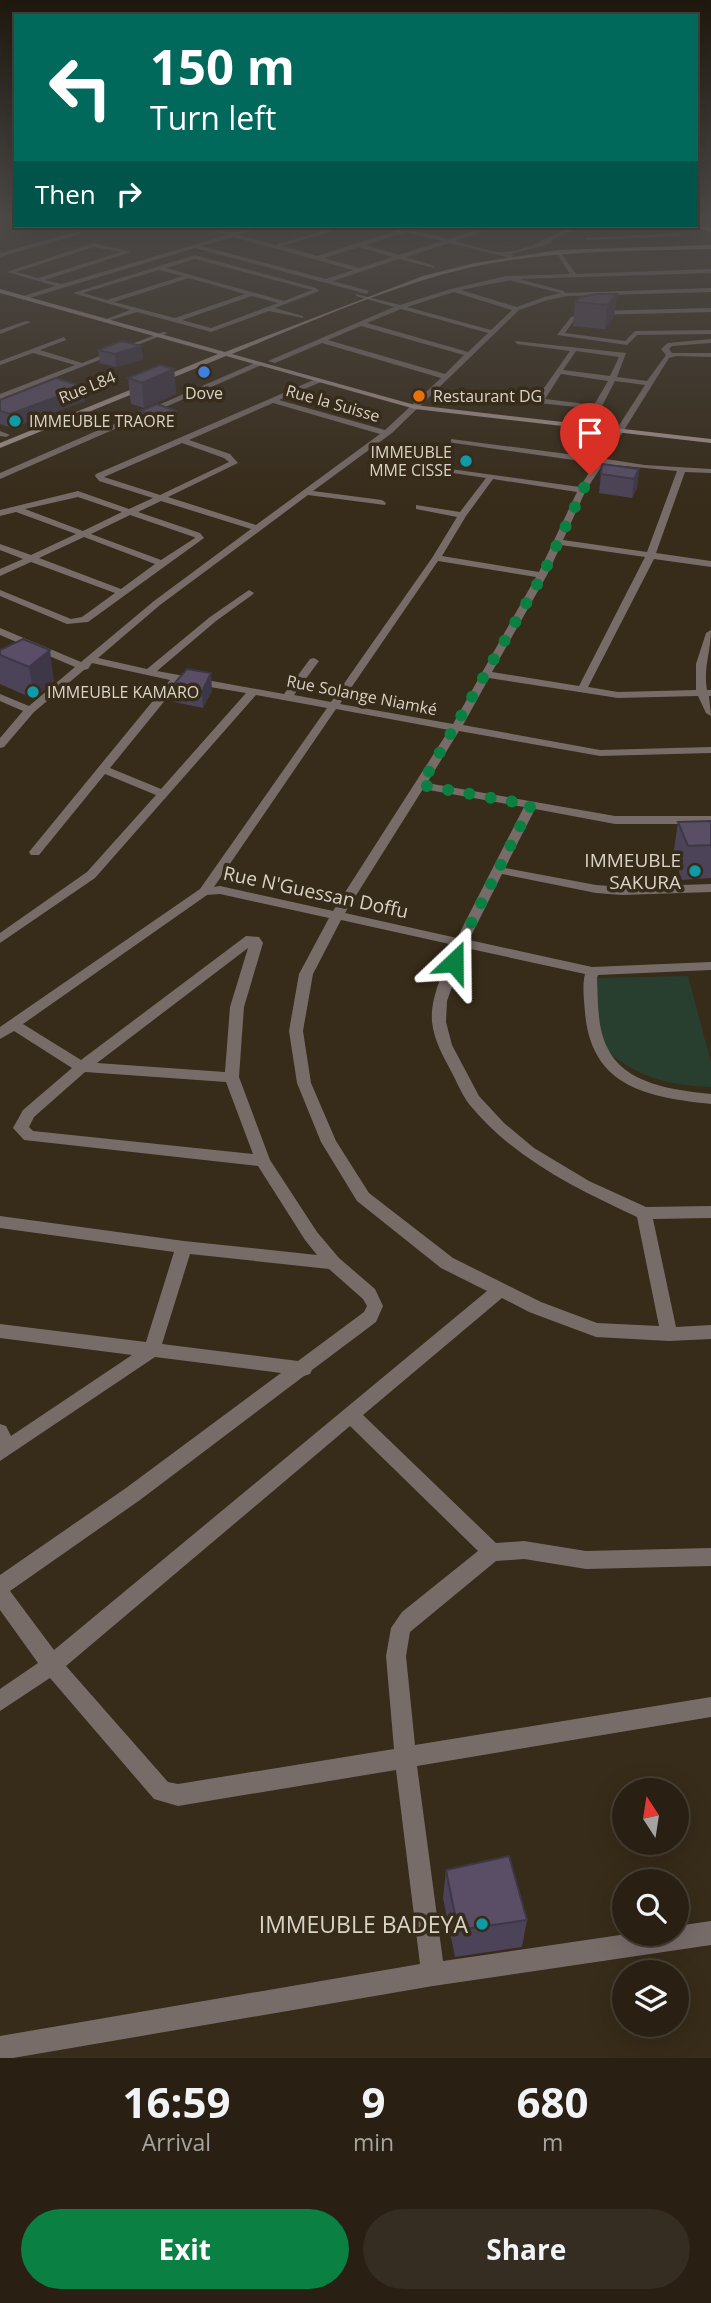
<!DOCTYPE html>
<html lang="en">
<head>
<meta charset="utf-8">
<style>
  :root { --surface:#292013; --page:#352d21; --text:#f1f3f6; --muted:#a5a3a0; --line:#453e33; --accent:#0b8043 }
  body { margin:0; font-family:"Open Sans",sans-serif; background:var(--page); color:var(--text); height:100vh; display:flex; flex-direction:column; font-size:26px; white-space:nowrap }
  * { box-sizing:border-box; margin:0 }
  p { font-size:23px; color:var(--muted) }
  .icon { flex:none; width:38px; height:38px; fill:none; stroke:currentColor; stroke-width:2; stroke-linecap:round; stroke-linejoin:round }
  .map { position:relative; height:2058px; overflow:hidden }
  .side { display:flex; flex-direction:column; background:var(--surface); flex:1 }
  .side>* { flex:none }
  .guide { position:absolute; left:14px; top:14px; width:684px; height:214px; border-radius:0px; box-shadow:0 7px 28px #0002,0 0 0 2px var(--line); background:#00695c; color:#fff; overflow:hidden }
  .needle { width:46px; rotate:348deg }
  .buttons { position:absolute; left:612px; top:1778px; display:grid; gap:14px }
  .buttons a { display:grid; place-items:center; width:77px; height:77px; border-radius:50%; background:var(--surface); box-shadow:0 7px 28px #0002,0 0 0 2px var(--line); font-size:35px }
  .pin { position:absolute; display:grid; place-items:center; width:60px; height:60px; color:#fff; margin:-72px -30px; border-radius:50% 50% 50% 0; rotate:-45deg; box-shadow:0 0 7px #0007 }
  .pin .icon { rotate:45deg }
  .me { position:absolute; width:77px; margin:-38px; rotate:23deg; stroke-linejoin:round; filter:drop-shadow(0 0 5px #0008) }
  .turn { display:flex; align-items:center; gap:24px; height:147px; padding:0 21px; font-size:32px }
  .turn .icon { width:91px; height:91px; stroke-width:2.5 }
  .turn b { display:block; font-size:49px; line-height:60px }
  .then { display:flex; align-items:center; height:66px; padding:0 21px; background:#0003; gap:14px; font-size:26px }
  .eta { display:flex; justify-content:space-evenly; align-items:center; height:119px; text-align:center }
  .eta b { font-size:42px; font-weight:700; line-height:49px }
  .primary-button { display:flex; gap:14px; margin-top:auto; padding:14px 21px }
  .primary-button a { flex:1; height:80px; border-radius:42px; background:var(--accent); color:#fff; font-size:28px; font-weight:700; line-height:80px; text-align:center }
  .primary-button a+a { background:var(--page); color:var(--text) }
  .map>svg:first-child { display:block }
  .green { fill:#283e2f }
  .lines { fill:none; stroke-linecap:round; stroke-linejoin:round }
  .street { fill:#786c69; fill-rule:evenodd }
  .secondary { fill:#a18f8a; fill-rule:evenodd }
  .wall { fill:#4d4358 }
  .shaded-wall { fill:#3e3747 }
  .building { fill:#594e66; stroke:#3e3747; stroke-width:2 }
  .route { stroke:#0b8043; stroke-width:12; stroke-dasharray:0 21.6 }
  .shop-dot { fill:#3f7fe0; stroke:#372b19; stroke-width:2.5 }
  .food-dot { fill:#e8710a; stroke:#372b19; stroke-width:2.5 }
  .culture-dot { fill:#0f9aa8; stroke:#372b19; stroke-width:2.5 }
  .labels { text-anchor:middle; dominant-baseline:central; stroke-width:7; stroke-linejoin:round; paint-order:stroke }
  .far-street-label { font-size:16px; fill:#dad3c7; stroke:#372b19 }
  .far-poi-label { font-size:16px; fill:#dad3c7; stroke:#372b19; text-anchor:start }
  .poi-label { font-size:19px; fill:#dad3c7; stroke:#372b19; text-anchor:end }
  .street-label { font-size:19px; fill:#dad3c7; stroke:#372b19 }
  .near-poi-label { font-size:23px; fill:#dad3c7; stroke:#372b19; text-anchor:end }
</style>
</head>
<body>
<div class="map">
<svg width="711" height="2058" viewBox="0 0 711 2058">
  <rect width="100%" height="100%" fill="#372b19"/>
  <path class="green" d="M688 976 711 1062V1087C663 1085 639 1077 601 1047L596 978Z"/>
  <g class="lines">
    <path class="street" d="M199 226C211 226 223 233 235 232 245 231 254 226 265 226L239 235 275 245 340 226H348L282 246 317 256 399 230 386 226H395L449 239 489 226H497L455 241C470 244 490 253 504 252 535 251 559 225 589 226L561 235 546 245 511 254 514 256 511 258 449 243 406 257 434 266V268L399 259 333 281 369 291 367 294 195 248 23 300 21 297 55 286 7 272 94 243 131 252 45 280 62 284 227 235ZM406 232 442 241 399 255 366 245ZM233 237 353 270 326 279 201 246ZM94 247 121 252 38 278 16 272ZM359 247 393 257 359 268 324 258Z
      M601 226H641L612 230Z
      M79 231 81 234 0 257V253Z
      M679 233 681 236 587 240 584 238Z
      M559 250 576 274 711 269V273L519 279 564 291 565 293 711 288V292L568 296 548 300 519 310 392 433 313 491 382 500 386 503 385 505 308 495 160 605 98 658 147 669 210 617 249 590 254 593 252 595 216 621 157 671 284 694 310 659 314 658 319 661 294 695 331 702 432 558 457 517 416 509V505L460 512 486 478 446 472 442 470 443 468 580 487 595 463 454 443H451V439L598 458 645 385 615 381 601 408 595 409 539 403 537 398 570 351 517 344 515 341 626 353 617 377 647 381 666 355 661 349 668 343 711 339V343L672 346 669 349 672 353H711V357L676 356 669 358 606 459 645 465 711 469V473L685 472 656 553 711 561V567L654 559 588 687 618 692 696 690V664L706 633 711 630C711 651 703 669 707 690H711V696H709L711 716 706 713 698 696 618 698 489 678 463 725 600 750 711 747V753L600 756 459 731 427 783 615 816H711V824H615L535 809 505 868 596 885 622 887 711 884V892L622 895 596 893 502 874 469 940 592 967 711 962V970L598 975 597 978C598 1000 597 1027 607 1047 624 1085 675 1090 711 1094V1104C647 1097 591 1087 585 1012 584 1000 582 985 585 974L466 948 447 1001 446 1022 452 1045 479 1096 504 1123 534 1148 589 1181 646 1207 711 1206V1218L653 1219 676 1327 711 1325V1339L669 1341 596 1337 529 1312 502 1298 363 1415 496 1543 524 1541 586 1551 711 1548V1566L586 1569 524 1559 496 1561 410 1632 406 1656 415 1745 711 1697V1717L417 1766 443 1961 627 1934H677V1926L711 1921V1945L433 1986 13 2058H0V2036L420 1964 396 1770 178 1806 154 1799 50 1678 0 1711V1689L38 1663 0 1610V1575L126 1488 281 1373 155 1357 0 1461V1424L6 1426 11 1436 132 1355 0 1338V1324L146 1342 174 1252 0 1228V1216L184 1241 317 1255 305 1240 258 1166 24 1140 13 1128 23 1110 72 1068 14 1031 0 1039V1027L200 889 327 708 256 695 95 878 0 943V933L87 872 156 795 105 774 39 855H31L29 852 170 680 92 663 88 669 84 670 34 712 4 747 0 748V738L23 711 0 701V694L29 706 75 667 0 635V628L81 662 154 601 251 529 161 501 138 512 200 533 204 538 88 622 67 624 0 596V590L71 619 82 617 115 593 31 562 0 576V569L23 559 0 550V544L31 555 76 534 16 512 0 516V510L78 491 129 509 153 498 99 481 95 476 96 474 318 378 322 380 321 382 279 400 385 430 441 378 322 343 275 363 268 361 394 307 356 296V294L400 305 451 289 506 276 570 274 556 252ZM511 280 512 281 560 293 544 297 517 307 461 290ZM454 292 512 310 491 330 407 307ZM401 309 488 333 468 352 367 323ZM361 326 464 355 445 374 328 340ZM576 351 619 357 610 376 563 370ZM561 374 608 381 594 405 545 399ZM273 403 380 434 256 525 168 497 238 463 230 454 189 440ZM182 443 224 458 229 462 160 495 104 477ZM603 464 677 471 647 552 563 540 586 490ZM493 479 577 492 539 572 442 556 466 516ZM78 497 122 512 83 531 25 509ZM130 515 194 537 195 538 161 560 91 534ZM84 537 155 564 121 589 39 558ZM561 545 645 557 579 686 492 672 547 575ZM438 561 536 577 453 724 340 704ZM180 682 246 693 161 789 110 768ZM336 709 449 730 333 911 220 886 214 887ZM423 789 524 807 457 938 345 913ZM220 894 329 918 299 974 289 1031 297 1083 321 1142 357 1201 441 1268 487 1291 54 1650 10 1591 140 1500 304 1376 310 1374 312 1370 376 1322 383 1306 375 1289 339 1258 317 1232 270 1160 239 1077 244 1007 263 943 259 937 246 936 81 1060 23 1024 207 895ZM341 920 454 945C445 969 430 996 432 1022 434 1040 443 1056 451 1071 457 1082 462 1095 469 1104 513 1158 575 1188 637 1217L659 1326 597 1323 541 1302 453 1258 369 1193 336 1141 311 1083 303 1031 313 974ZM248 948 230 1007 225 1072 97 1063ZM85 1072 226 1082 253 1154 33 1131 29 1127 34 1117ZM190 1254 329 1269 363 1299 367 1306 364 1312 298 1361 162 1344ZM350 1426 478 1551 402 1612 391 1628 386 1656 394 1749 178 1784 168 1782 66 1666Z
      M195 255 316 288 319 291 275 308 303 316V318L269 311 211 332 137 312 104 322V320L130 310 73 293ZM195 259 312 290 284 301 166 268ZM159 270 183 276 107 300 83 293ZM189 278 245 294 175 318 114 302ZM252 296 278 303 211 328 182 320Z
      M711 308V312L593 315 575 319 565 333 625 341 635 331 711 330V334L637 335 627 345 557 335 571 317 593 311Z
      M26 321 31 322 0 334V330Z
      M163 332 168 333 0 399V394L75 365 33 353 0 365V361L64 337 66 340 40 350 82 363Z
      M257 362 264 364 0 479V473L101 429 67 419V415L108 427Z
      M0 431 10 435 6 437 0 436Z"/>
    <path class="secondary" d="M696 225 711 228V232L690 226Z
      M711 245V249C631 251 551 250 472 267 390 286 310 322 232 354L415 405 711 439V443L415 409 226 356 0 448V443L218 354 0 293V289L225 352 423 276 475 263 559 250Z"/>
  </g>
  <path class="wall" d="M617 294 614 317 605 329 573 326 575 302Z
    M141 346 143 359 116 367 100 363 98 350Z
    M174 369 176 394 144 408 131 404 128 378Z
    M0 400 85 401 12 428 0 424Z
    M140 411H176L177 420 163 427 141 421Z
    M602 464 639 469 637 488 632 498 599 493Z
    M0 650 54 681 34 699 0 684Z
    M172 686 212 690 203 708 174 702Z
    M711 821V878L682 880 673 856 678 822Z
    M446 1870 527 1920 522 1947 455 1957 443 1898Z"/>
  <path class="shaded-wall" d="M617 294 614 317 605 329 607 305Z
    M141 346 143 359 116 367 115 354Z
    M174 369 176 394 144 408 142 383Z
    M84 387 85 401 12 428 10 414Z
    M176 411 177 420 163 427V418Z
    M639 469 637 488 632 498 634 479Z
    M50 650 54 681 34 699 29 667Z
    M211 673 212 690 203 708 202 692Z"/>
  <path class="building" d="M596 294H617L607 305 575 302 579 298Z
    M122 341 141 346 115 354 98 350Z
    M160 365 174 369 142 383 128 378Z
    M56 378 84 387 10 414 0 411V400Z
    M157 404 176 411 163 418 140 411Z
    M602 464 639 469 634 479 601 474Z
    M23 639 50 650 29 667 0 655V650Z
    M187 669 211 673 202 692 172 686Z
    M711 821V845L688 846 678 822Z
    M509 1856 527 1920 458 1930 446 1870Z"/>
  <linearGradient id="sky" x2="0" y2="1"><stop stop-color="#1e180e"/><stop offset="0.43" stop-color="#4d4a49"/><stop offset="1" stop-color="#4d4a49" stop-opacity="0"/></linearGradient>
  <rect width="711" height="506" fill="url(#sky)"/>
  <g class="lines">
    <path class="route" d="M454 962 461 943 531 805 421 785 542 576 590 475"/>
  </g>
  <circle class="shop-dot" cx="204" cy="372" r="7"/>
  <circle class="food-dot" cx="419" cy="396" r="7"/>
  <g class="culture-dot">
    <circle cx="15" cy="421" r="7"/>
    <circle cx="466" cy="461" r="7"/>
    <circle cx="33" cy="692" r="7"/>
    <circle cx="695" cy="871" r="7"/>
    <circle cx="482" cy="1924" r="7"/>
  </g>
  <g class="labels">
    <g class="far-street-label">
      <text transform="translate(87 387) rotate(-22)">Rue L84</text>
      <text transform="translate(333 403) rotate(16)">Rue la Suisse</text>
      <text transform="translate(362 695) rotate(11)">Rue Solange Niamké</text>
    </g>
    <g class="far-poi-label">
      <text x="204" y="393" text-anchor="middle">Dove</text>
      <text x="433" y="396">Restaurant DG</text>
      <text x="29" y="421">IMMEUBLE TRAORE</text>
      <text x="452" y="452" text-anchor="end">IMMEUBLE<tspan x="452" dy="18">MME CISSE</tspan></text>
      <text x="47" y="692">IMMEUBLE KAMARO</text>
    </g>
    <g class="poi-label">
      <text x="681" y="860">IMMEUBLE<tspan x="681" dy="22">SAKURA</tspan></text>
    </g>
    <g class="street-label">
      <text transform="translate(316 892) rotate(12)">Rue N'Guessan Doffu</text>
    </g>
    <g class="near-poi-label">
      <text x="468" y="1924">IMMEUBLE BADEYA</text>
    </g>
  </g>
</svg>
<div class="buttons">
<a><svg class="needle" viewBox="-14 -14 28 28"><path d="M0-13l5 13h-10z" fill="#e53935"/><path d="M0 13l5-13h-10z" fill="#a5a3a0"/></svg></a>
<a><svg class="icon" aria-label="search" viewBox="0 0 24 24"><circle cx="10" cy="10" r="6"/><path d="M15 15l6 6"/></svg></a>
<a><svg class="icon" aria-label="layers" viewBox="0 0 24 24"><path d="M12 4l9 5-9 5-9-5zM3 14l9 5 9-5"/></svg></a>
</div>
<div class="pin" style="left:590px;top:475px;background:#d93025"><svg class="icon" aria-label="arrive" viewBox="0 0 24 24"><path d="M6 21V4h12l-3 4 3 4H6"/></svg></div>
<svg class="me" style="left:454px;top:962px" viewBox="-20 -20 40 40"><path d="M0-17L14 15 0 8-14 15z" fill="#0b8043" stroke="#fff" stroke-width="4"/></svg>
<div class="guide">
<div class="turn"><svg class="icon" aria-label="left" viewBox="0 0 24 24"><path d="M17 20v-9H6M10 6l-5 5 5 5"/></svg><div><b>150 m</b>Turn left</div></div>
<div class="then">Then<svg class="icon" aria-label="right" viewBox="0 0 24 24"><path d="M7 20v-9h11M14 6l5 5-5 5"/></svg></div>
</div>
</div>
<section class="side">
<div class="eta">
<div><b>16:59</b><p>Arrival</p></div>
<div><b>9</b><p>min</p></div>
<div><b>680</b><p>m</p></div>
</div>
<div class="primary-button"><a>Exit</a><a>Share</a></div>
</section>
</body>
</html>
